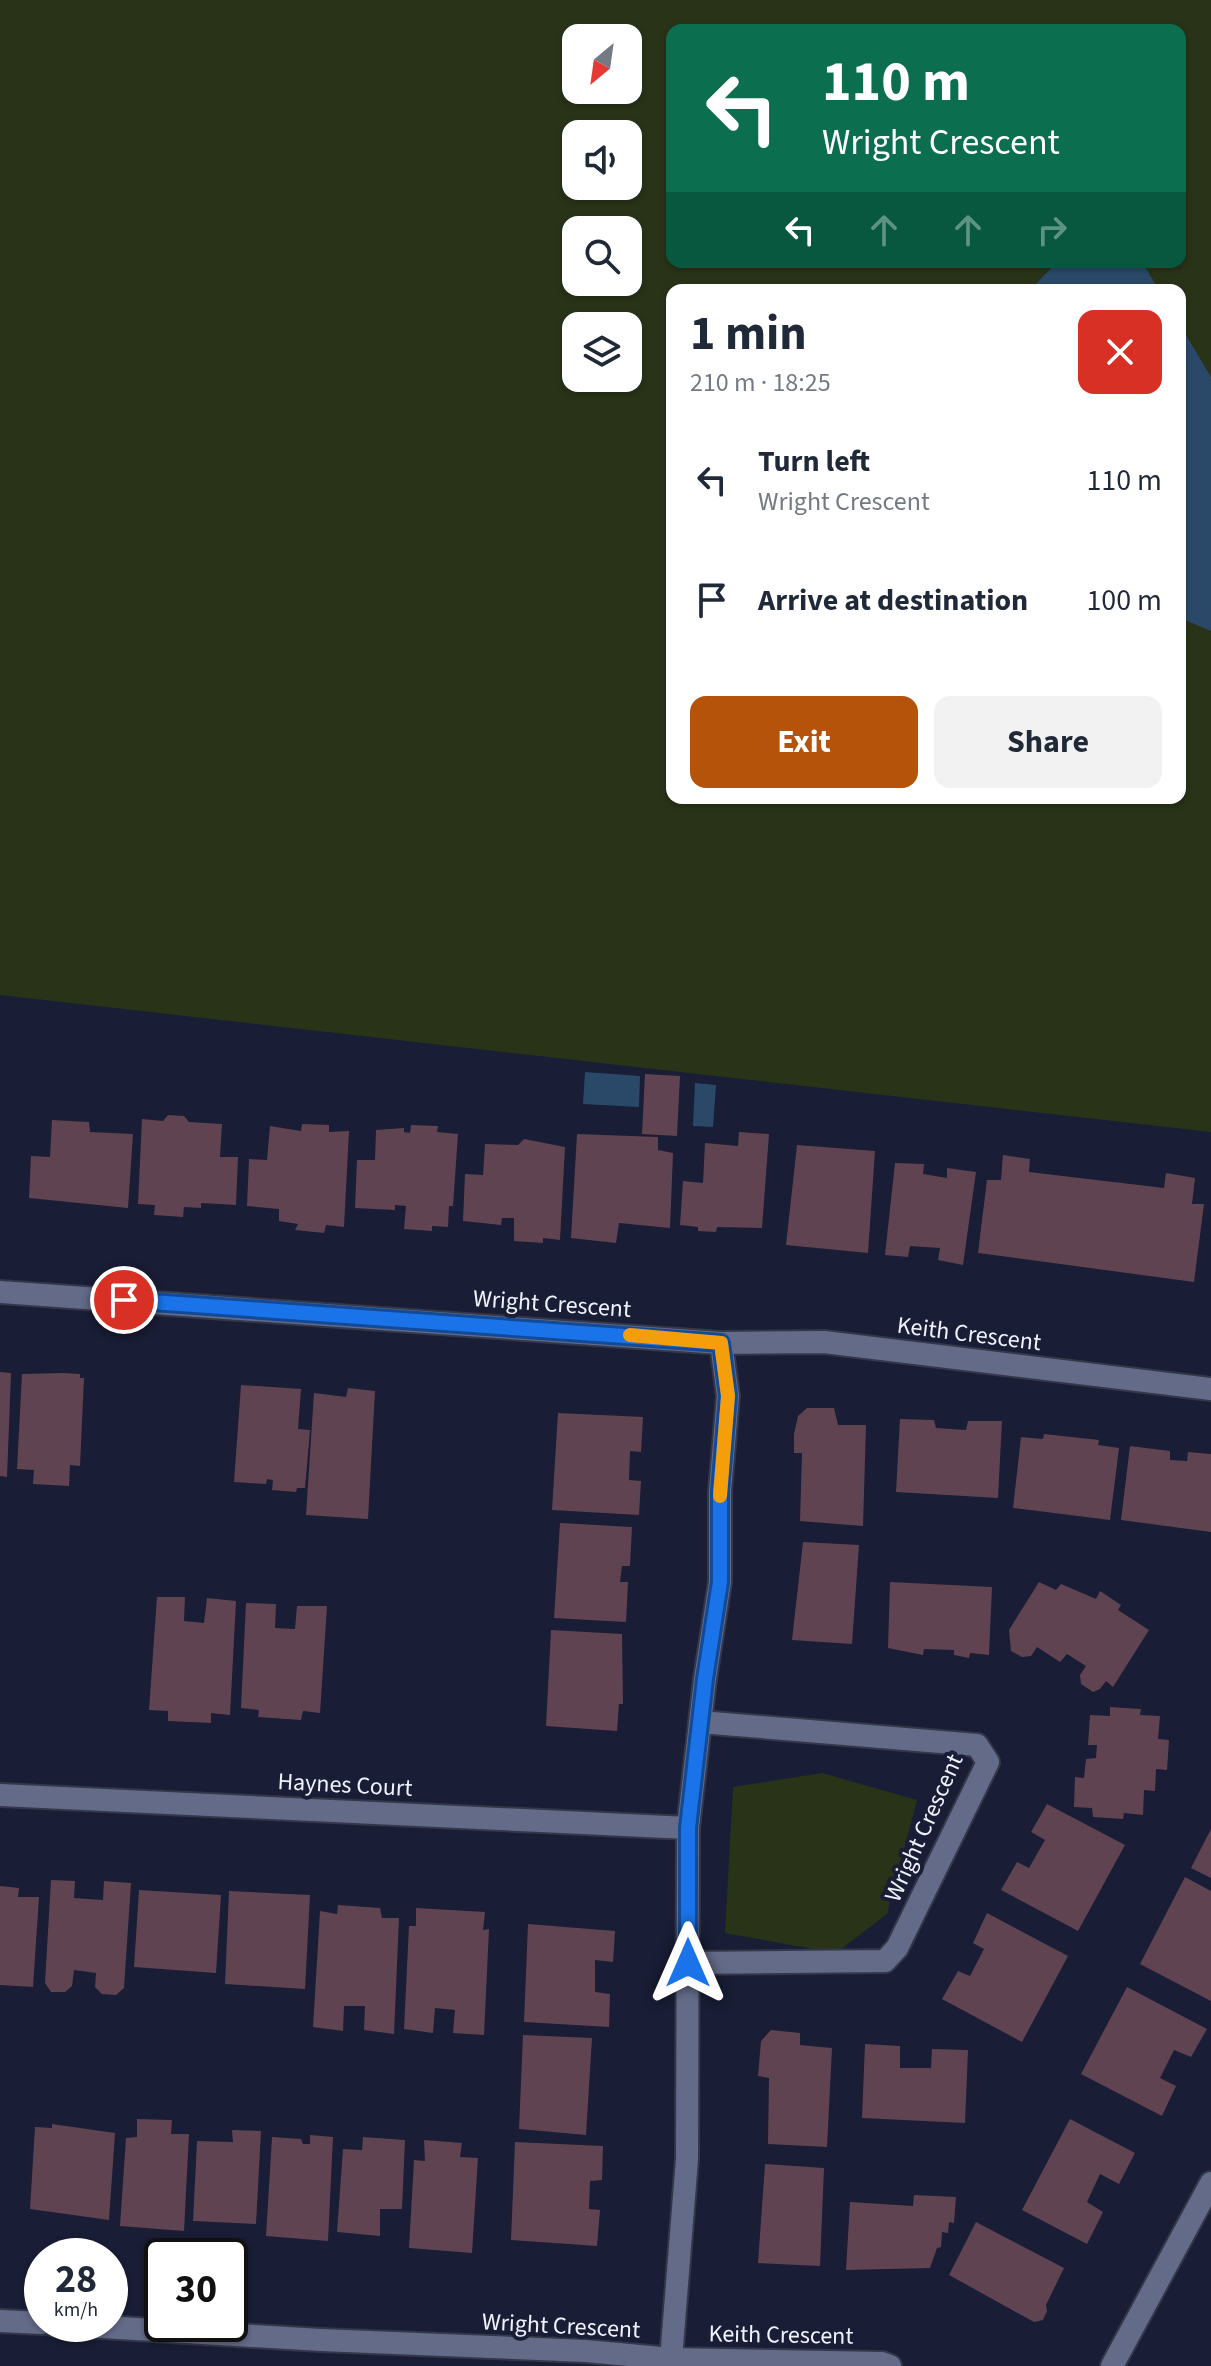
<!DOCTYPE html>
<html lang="en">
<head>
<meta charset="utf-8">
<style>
  :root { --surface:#fff; --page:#f2f2f3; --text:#1f2937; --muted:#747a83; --accent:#b45309 }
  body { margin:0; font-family:"Source Sans 3",sans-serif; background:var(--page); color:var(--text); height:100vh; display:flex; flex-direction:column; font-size:30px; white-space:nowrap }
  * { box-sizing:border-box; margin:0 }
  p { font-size:26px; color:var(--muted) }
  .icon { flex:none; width:44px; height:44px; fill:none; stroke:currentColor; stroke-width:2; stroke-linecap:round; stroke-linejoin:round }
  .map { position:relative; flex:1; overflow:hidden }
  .side { position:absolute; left:666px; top:284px; width:520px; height:520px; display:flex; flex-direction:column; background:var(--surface); border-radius:16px; box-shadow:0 2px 6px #0004 }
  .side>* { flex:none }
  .guide { position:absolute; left:666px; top:24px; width:520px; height:244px; border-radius:16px; box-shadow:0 2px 6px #0004; background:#0b6e4f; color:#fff; overflow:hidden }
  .needle { width:52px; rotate:209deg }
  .buttons { position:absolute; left:562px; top:24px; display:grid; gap:16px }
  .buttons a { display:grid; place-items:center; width:80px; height:80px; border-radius:16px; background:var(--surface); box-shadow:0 2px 6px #0004; font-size:40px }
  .speed { position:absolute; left:24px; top:2238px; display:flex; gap:16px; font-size:40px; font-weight:700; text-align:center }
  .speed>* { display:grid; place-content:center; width:104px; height:104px; border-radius:50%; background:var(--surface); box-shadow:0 2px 6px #0004; line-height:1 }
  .speed small { font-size:20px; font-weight:400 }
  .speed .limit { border:4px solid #111; border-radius:12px; background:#fff; color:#111 }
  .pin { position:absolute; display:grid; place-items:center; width:68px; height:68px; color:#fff; margin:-34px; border:4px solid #fff; border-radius:50%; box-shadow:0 2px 8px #0007 }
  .me { position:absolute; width:88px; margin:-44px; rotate:0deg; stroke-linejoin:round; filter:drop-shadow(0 0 6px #0008) }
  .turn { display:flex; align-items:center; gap:28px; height:168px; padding:0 24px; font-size:36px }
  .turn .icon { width:104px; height:104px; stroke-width:2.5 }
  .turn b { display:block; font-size:56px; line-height:68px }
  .lanes { display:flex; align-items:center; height:76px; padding:0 24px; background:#0003; justify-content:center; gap:40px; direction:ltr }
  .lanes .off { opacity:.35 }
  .round { display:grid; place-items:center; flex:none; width:84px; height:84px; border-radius:16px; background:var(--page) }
  .overview { display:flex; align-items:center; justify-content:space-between; height:136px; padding:0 24px }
  h1 { font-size:48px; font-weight:700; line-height:60px }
  .cta { display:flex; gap:16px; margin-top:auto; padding:16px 24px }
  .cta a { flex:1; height:92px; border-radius:16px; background:var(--accent); color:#fff; font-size:32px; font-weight:700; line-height:92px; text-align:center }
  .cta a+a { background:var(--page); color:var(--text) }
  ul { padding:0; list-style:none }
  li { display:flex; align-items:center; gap:24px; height:120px; padding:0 24px }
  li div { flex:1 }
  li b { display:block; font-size:30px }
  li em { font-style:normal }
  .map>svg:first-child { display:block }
  .green { fill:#293318; fill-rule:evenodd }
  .water { fill:#2a4969 }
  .building { fill:#604350 }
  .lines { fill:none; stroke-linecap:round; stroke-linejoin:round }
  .minor-casing { stroke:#343649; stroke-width:26 }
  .minor { stroke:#646b88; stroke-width:22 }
  .route-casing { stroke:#114b97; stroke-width:20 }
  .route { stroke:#1a73e8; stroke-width:14 }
  .slow { stroke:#f59e0b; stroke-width:14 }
  .labels { text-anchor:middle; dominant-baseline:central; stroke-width:8; stroke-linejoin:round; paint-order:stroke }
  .street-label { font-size:24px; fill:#f0f3fd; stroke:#191d35 }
</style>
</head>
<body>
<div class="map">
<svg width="1211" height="2366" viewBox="0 0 1211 2366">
  <rect width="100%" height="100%" fill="#191d35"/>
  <path class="green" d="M0 0H1211V1132L0 995ZM672 30H1180V262H672ZM576 38H628V90H576ZM576 134H628V186H576ZM576 230H628V282H576ZM672 290H1180V798H672ZM576 326H628V378H576Z
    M822 1773 917 1800 887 1914 836 1953 725 1933 733 1787Z"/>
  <path class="water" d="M1057 262H1142L1159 290H1030Z
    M1180 325 1211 377V631L1180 618Z
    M585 1072 640 1076 639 1107 583 1104Z
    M695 1083 716 1085 713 1127 693 1126Z"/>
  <path class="building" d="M645 1074 680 1076 677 1136 642 1134Z
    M168 1115 184 1116 189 1122 222 1124 220 1157H238L236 1205 201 1203V1208L184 1207 183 1217 154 1215 155 1205 138 1204 142 1119 163 1121Z
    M52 1120 89 1122 90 1132 133 1134 128 1208 29 1198 31 1156 50 1157Z
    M302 1124 329 1125V1132L349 1131 344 1227 326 1225 324 1233 295 1230 298 1224 279 1221V1209L247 1206 249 1159 267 1160 270 1126 301 1131Z
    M411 1125 438 1126 437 1132 458 1134 453 1206H449L448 1227 432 1226V1231L404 1229 406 1206 395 1205V1210L355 1208 357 1160H375L376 1130 404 1128V1132L410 1133Z
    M739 1132 769 1134 762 1228 717 1227 716 1232 698 1231V1227L680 1225 683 1181 703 1183 705 1143 738 1146Z
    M577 1134 658 1137V1150L673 1153 670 1228 619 1223 616 1243 571 1238Z
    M524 1139 565 1147 560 1240 543 1238V1243L514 1241V1218H502L501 1225 463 1221 465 1174 483 1175 485 1144 518 1145Z
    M797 1145 875 1151 868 1253 786 1245Z
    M1003 1155 1030 1159 1029 1172 1164 1188 1166 1173 1195 1178 1192 1204H1204L1194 1282 978 1253 987 1180H1001Z
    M895 1163 924 1164 923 1174 947 1178V1168L976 1172 963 1265 938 1260 940 1248 910 1246 908 1257 885 1255Z
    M0 1372 11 1373 7 1477 0 1476Z
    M64 1373 80 1374V1378H84L80 1466 70 1465 69 1486 33 1484 34 1470 17 1469 22 1374Z
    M241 1385 301 1389 298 1429 310 1430 305 1488H297L296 1492 272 1490 273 1480 267 1479 266 1484 234 1482Z
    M348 1388 375 1391 368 1519 306 1515 314 1393 346 1397Z
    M807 1408H834L838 1425H866L863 1526 800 1521 802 1453H794V1434L798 1416Z
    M558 1413 643 1417 641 1452 630 1451 629 1480 641 1481 639 1515 552 1510Z
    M900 1419 934 1420 936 1428 966 1430 968 1421H1002L998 1498 896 1492Z
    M1044 1434 1099 1440 1098 1445 1119 1448 1110 1520 1013 1508 1021 1437 1043 1439Z
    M1130 1446 1170 1451V1460L1187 1461 1188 1452 1211 1454V1532L1121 1520Z
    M560 1523 632 1527 630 1566H622L620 1582H628L626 1622 554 1618Z
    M803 1542 859 1545 852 1644 792 1640Z
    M890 1582 992 1587 989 1655 970 1653 969 1658 954 1655V1650L924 1649 923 1655 888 1648Z
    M1039 1582 1056 1590 1061 1584 1096 1599 1100 1591 1121 1605 1118 1610 1149 1630 1113 1687 1106 1681 1100 1689 1093 1692 1081 1684 1080 1675 1086 1666 1067 1654 1060 1662 1037 1647 1031 1656 1022 1657 1011 1651 1009 1630Z
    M157 1597H185L184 1621 204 1623 207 1598 236 1601 230 1715 211 1713V1723L168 1721V1711L149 1710Z
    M246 1603 276 1604 275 1628 295 1629 297 1606H327L320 1713 303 1711 301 1720 258 1717 259 1710 241 1708Z
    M551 1630 622 1634 623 1704H619L617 1731 546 1726Z
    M1110 1707 1141 1709 1140 1715 1160 1716 1158 1739 1169 1740 1167 1770 1156 1769 1155 1791 1144 1790 1143 1815 1124 1813 1123 1819 1093 1817 1092 1808 1074 1807 1075 1777 1084 1778 1086 1759 1096 1758 1097 1745H1088L1090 1715 1110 1716Z
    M1047 1804 1125 1845 1078 1931 1001 1890 1017 1862 1029 1868 1045 1840 1031 1832Z
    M1211 1829V1878L1191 1868Z
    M1185 1877 1211 1891V2001L1140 1964Z
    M51 1880 75 1881 74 1898 103 1900 104 1881 131 1883 124 1988 116 1995 102 1994 95 1987 96 1973 74 1970 72 1986 65 1992H51L45 1983Z
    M0 1886 19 1888 18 1897H39L33 1987 0 1985Z
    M139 1890 221 1895 216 1973 134 1967Z
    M229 1891 310 1895 305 1989 225 1984Z
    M338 1905 380 1908 382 1918H399L394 2034 364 2030 365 2006H344L343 2031 313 2027 320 1911 337 1914Z
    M416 1908 485 1912 483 1930 489 1929 484 2035 453 2033 455 2010 435 2008 433 2033 404 2029 409 1926H416Z
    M987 1913 1068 1956 1022 2042 942 1999 958 1971 970 1976 984 1949 973 1943Z
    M528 1924 615 1931 613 1962 595 1960V1992L610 1994 609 2027 524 2022Z
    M1127 1987 1207 2029 1191 2057 1174 2050 1160 2078 1176 2086 1162 2116 1081 2074Z
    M771 2030 800 2033V2045L832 2048 827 2147 768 2144 769 2078 758 2076 761 2041Z
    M523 2035 592 2038 586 2135 519 2129Z
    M865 2044 900 2046V2068H931L932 2049 968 2050 965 2123 862 2118Z
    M137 2119 172 2120 171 2134H189L184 2231 120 2226 126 2138 137 2137Z
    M1070 2119 1135 2153 1119 2184 1100 2174 1087 2202 1103 2212 1087 2244 1022 2210Z
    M52 2124 115 2133 109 2220 30 2209 35 2127 52 2128Z
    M232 2130 261 2131 256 2224 193 2221 197 2141 233 2142Z
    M310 2135 333 2137 328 2241 266 2236 272 2137 301 2139 303 2144H310Z
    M363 2137 405 2140 402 2209H380V2236L337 2232 343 2149 362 2150Z
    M424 2140 462 2143 460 2157 478 2158 472 2253 409 2248 414 2160 425 2161Z
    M515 2142 603 2146 602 2180 590 2181 589 2209 600 2210 597 2246 511 2240Z
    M765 2164 824 2168 820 2266 758 2263Z
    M914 2195 956 2197 954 2223 949 2222 948 2233 942 2232 941 2247 937 2248 930 2268 846 2270 850 2202 913 2206Z
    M976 2222 1064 2268 1046 2305 1047 2311 1043 2320 1034 2322 949 2275Z"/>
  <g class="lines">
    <defs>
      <path id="minor" d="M0 1292 721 1343 728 1396 720 1491V1582L705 1679 688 1828 687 2159 671 2359 586 2351 321 2340 52 2324
        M721 1343 824 1342 1211 1389
        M0 1795 688 1828
        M688 1963 885 1961 897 1948 988 1762 977 1745 700 1722
        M0 2321 42 2323
        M671 2359 882 2363 890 2366
        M1112 2366 1211 2183"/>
    </defs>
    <use href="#minor" class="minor-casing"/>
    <use href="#minor" class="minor"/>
  </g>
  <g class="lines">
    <defs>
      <path id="route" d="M124 1300 721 1343 728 1396 720 1491V1582L705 1679 688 1828V1963"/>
    </defs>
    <use href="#route" class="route-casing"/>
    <use href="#route" class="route"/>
    <path class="slow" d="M630 1335 721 1343 728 1396 720 1496"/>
  </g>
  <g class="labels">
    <g class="street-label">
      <text transform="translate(552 1304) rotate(4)">Wright Crescent</text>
      <text transform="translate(969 1334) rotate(7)">Keith Crescent</text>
      <text transform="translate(345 1785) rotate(3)">Haynes Court</text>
      <text transform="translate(924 1828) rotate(-66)">Wright Crescent</text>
      <text transform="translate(561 2326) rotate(3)">Wright Crescent</text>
      <text transform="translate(781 2335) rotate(1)">Keith Crescent</text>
    </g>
  </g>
</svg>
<div class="buttons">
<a><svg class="needle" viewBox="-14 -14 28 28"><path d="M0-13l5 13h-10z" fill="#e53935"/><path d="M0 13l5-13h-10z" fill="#747a83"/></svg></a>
<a><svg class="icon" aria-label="sound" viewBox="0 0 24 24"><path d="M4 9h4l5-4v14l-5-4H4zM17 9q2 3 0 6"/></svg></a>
<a><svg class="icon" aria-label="search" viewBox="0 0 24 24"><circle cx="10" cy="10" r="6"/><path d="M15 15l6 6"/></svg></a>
<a><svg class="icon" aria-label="layers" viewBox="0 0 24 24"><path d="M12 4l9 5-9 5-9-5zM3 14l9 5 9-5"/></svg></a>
</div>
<div class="speed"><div>28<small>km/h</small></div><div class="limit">30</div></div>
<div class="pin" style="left:124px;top:1300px;background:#d93025"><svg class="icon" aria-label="arrive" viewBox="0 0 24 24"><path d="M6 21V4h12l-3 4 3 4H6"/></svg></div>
<svg class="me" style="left:688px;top:1963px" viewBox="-20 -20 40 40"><path d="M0-17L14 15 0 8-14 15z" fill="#1a73e8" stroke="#fff" stroke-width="4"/></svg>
<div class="guide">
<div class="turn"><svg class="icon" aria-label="left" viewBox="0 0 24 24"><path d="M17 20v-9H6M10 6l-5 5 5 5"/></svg><div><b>110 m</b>Wright Crescent</div></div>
<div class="lanes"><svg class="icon" aria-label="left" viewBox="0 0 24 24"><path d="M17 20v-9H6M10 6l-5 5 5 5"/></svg><svg class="icon off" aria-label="ahead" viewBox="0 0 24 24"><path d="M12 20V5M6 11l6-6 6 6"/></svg><svg class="icon off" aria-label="ahead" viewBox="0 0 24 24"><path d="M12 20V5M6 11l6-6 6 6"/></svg><svg class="icon off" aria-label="right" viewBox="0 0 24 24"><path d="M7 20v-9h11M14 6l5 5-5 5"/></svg></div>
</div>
<section class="side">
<div class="overview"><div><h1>1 min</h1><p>210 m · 18:25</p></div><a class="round" style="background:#d93025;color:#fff"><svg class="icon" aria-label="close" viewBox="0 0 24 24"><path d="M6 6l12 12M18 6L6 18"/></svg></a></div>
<ul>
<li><svg class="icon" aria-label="left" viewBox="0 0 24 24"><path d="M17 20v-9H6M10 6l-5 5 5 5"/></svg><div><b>Turn left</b><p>Wright Crescent</p></div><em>110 m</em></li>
<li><svg class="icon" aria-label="arrive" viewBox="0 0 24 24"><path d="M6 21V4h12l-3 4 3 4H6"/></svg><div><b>Arrive at destination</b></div><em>100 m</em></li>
</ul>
<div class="cta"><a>Exit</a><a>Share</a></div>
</section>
</div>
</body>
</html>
